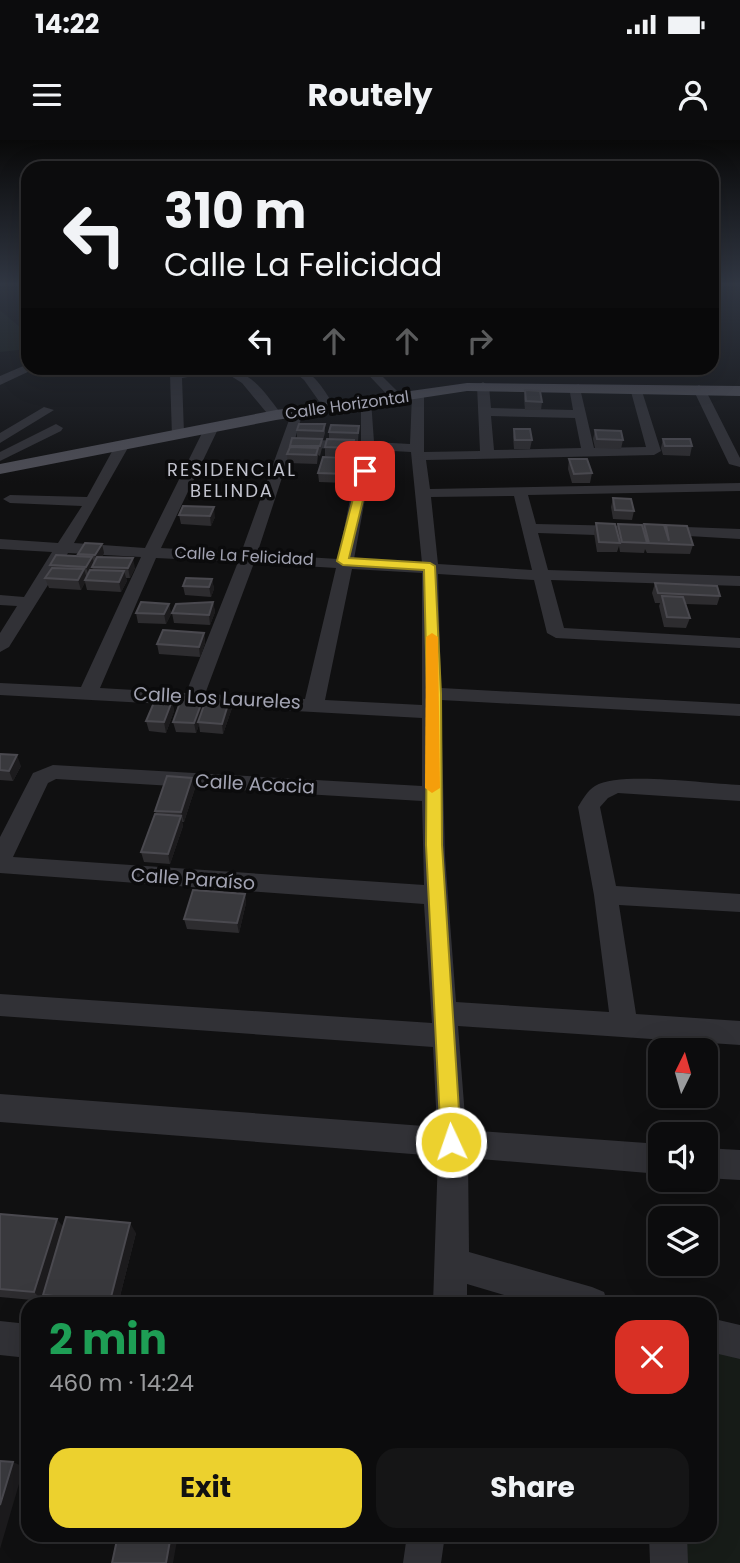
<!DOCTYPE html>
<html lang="en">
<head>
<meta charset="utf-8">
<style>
  :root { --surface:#0c0c0d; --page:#151516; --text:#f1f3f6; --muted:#9a9b9d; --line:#2c2c2e; --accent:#ecd12e }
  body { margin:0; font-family:Poppins,sans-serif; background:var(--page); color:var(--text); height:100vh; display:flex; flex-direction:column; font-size:26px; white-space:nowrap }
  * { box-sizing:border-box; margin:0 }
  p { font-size:23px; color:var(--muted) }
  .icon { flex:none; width:38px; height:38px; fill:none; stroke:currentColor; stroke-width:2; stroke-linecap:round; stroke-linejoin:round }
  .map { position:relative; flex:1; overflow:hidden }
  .sheet { position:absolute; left:21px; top:1157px; width:696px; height:245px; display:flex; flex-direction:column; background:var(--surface); border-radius:21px; box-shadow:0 7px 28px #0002,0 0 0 2px var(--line) }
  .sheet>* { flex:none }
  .guide { position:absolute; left:21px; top:21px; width:698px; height:214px; border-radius:21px; box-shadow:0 7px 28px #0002,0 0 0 2px var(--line); background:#0c0c0d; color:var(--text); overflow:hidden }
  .needle { width:46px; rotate:5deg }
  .tools { position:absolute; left:648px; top:898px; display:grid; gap:14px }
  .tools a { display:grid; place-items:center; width:70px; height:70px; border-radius:14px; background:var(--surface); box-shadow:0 7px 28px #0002,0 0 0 2px var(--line); font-size:35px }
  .pin { position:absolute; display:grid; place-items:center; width:60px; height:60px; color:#fff; margin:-30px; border-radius:14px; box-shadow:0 4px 10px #0006 }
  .me { position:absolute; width:77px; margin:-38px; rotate:357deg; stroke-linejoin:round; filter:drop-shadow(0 0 5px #0008) }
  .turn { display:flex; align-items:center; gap:24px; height:147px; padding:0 28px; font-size:32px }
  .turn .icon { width:91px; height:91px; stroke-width:2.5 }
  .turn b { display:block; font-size:49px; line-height:60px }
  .lanes { display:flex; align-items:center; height:66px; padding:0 28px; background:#0003; justify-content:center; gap:35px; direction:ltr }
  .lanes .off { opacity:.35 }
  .round { display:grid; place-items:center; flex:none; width:74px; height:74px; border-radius:21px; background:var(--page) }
  .head { display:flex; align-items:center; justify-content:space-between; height:119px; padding:0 28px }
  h1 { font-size:42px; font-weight:700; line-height:52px; color:#1e9e55 }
  .primary-button { display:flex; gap:14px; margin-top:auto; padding:14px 28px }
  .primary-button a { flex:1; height:80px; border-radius:21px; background:var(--accent); color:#111; font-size:28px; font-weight:700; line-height:80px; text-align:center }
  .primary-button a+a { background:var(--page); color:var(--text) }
  .status { display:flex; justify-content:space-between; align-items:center; height:49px; padding:0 35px; background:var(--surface); direction:ltr }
  .status svg { height:19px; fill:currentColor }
  header { display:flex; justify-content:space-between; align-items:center; height:91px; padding:0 28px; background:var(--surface); font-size:32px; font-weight:700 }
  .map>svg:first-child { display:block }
  .green { fill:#171c18 }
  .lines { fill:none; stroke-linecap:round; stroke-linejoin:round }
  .minor { fill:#313136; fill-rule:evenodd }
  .major { fill:#4d4d55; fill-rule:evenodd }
  .wall { fill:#2d2c2f }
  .shaded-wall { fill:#1c1b1d }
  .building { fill:#39393d; stroke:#4a494f; stroke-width:2 }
  .route { fill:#ecd12e; stroke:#99881e; stroke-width:2 }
  .slow { fill:#f59e0b }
  .labels { text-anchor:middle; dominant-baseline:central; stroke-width:7; stroke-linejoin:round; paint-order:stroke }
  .far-street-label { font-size:16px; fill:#a2a3b2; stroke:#0b0b0c }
  .far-neighbourhood-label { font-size:18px; letter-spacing:2px; fill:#c2c3ce; stroke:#0b0b0c }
  .street-label { font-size:19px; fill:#a2a3b2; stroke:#0b0b0c }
</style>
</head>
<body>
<div class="status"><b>14:22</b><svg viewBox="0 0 49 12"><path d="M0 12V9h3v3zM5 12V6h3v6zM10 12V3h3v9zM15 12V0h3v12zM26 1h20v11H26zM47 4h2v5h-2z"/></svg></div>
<header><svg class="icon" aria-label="menu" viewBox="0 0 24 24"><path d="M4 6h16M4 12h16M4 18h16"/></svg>Routely<svg class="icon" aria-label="person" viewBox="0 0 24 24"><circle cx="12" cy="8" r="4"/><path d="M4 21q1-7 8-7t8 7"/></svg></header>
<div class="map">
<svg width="740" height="1423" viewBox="0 0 740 1423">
  <rect width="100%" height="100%" fill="#101011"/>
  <path class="green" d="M0 170 28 194V209L0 212Z
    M711 1204 740 1212V1423H685L684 1395H710Z"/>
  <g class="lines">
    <path class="minor" d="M28 224V228H34L32 230 0 245V236Z
      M202 228C249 228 255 239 282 275L271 278 242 243 223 231 182 238 184 293 172 296 170 235Z
      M290 228C313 226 324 251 336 268L334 271H326L304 240Z
      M362 228H374L401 255V261H393Z
      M607 228H655L661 231 655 235 611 234 605 230Z
      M483 242 489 246 491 268 573 270 569 247 579 244 594 308 646 307 630 248 640 245 661 311 654 315 426 320 430 349 740 343V351L528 355 536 384 624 386 632 391 624 396 538 393 548 430 740 436V446L551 440 564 488 740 498V508L556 498 547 493 534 440 438 434 441 548 740 564V576L441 560 445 716 456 862 609 872 594 755 578 667C583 659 587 651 595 646 620 631 707 644 740 645V661L618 653 608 658 600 667 616 746 740 754V772L619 765 636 874 740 881V905L458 886 466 990 660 1004V1034L468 1018 469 1112 592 1147 604 1152 608 1164H535L467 1144V1164H433L438 1016 0 982V954L437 987 433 907 0 876V854L432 883 424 764 0 733V697L33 633 53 625 422 646V578L0 555V543L81 547 141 417 68 413 9 507 0 512V493L17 466 0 465V455L24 457 52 412 0 409V399L58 403 82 366 10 363 3 359 10 355 87 357 115 306 122 302 129 306 74 403 145 408 205 287 212 283 219 287 161 408 241 413 293 269 303 272 295 299 361 302V263L371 260 374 302 410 304 412 255 418 251 424 255V312L480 311 477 246ZM491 276 575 278 581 308 494 310ZM292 307 360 310 338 419 257 414ZM374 310 411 312 422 423 354 419ZM514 356 532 430 438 424 431 357ZM156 418 238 422 186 553 100 548ZM254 423 336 428 305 559 205 554ZM352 429 422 433V565L325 560ZM56 639 422 661 424 745 13 717 48 643Z
      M699 245 705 249 740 318V327L729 324 693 249Z
      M44 267 54 270 0 303V293Z
      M56 284 63 288 61 291 0 321V312Z
      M659 386 740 389V399L654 394V388Z
      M705 1008 740 1010V1040L705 1038Z
      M710 1178 740 1185V1219L710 1212Z
      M0 1181 28 1184V1218L0 1215Z
      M407 1395H445L441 1423H403Z
      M649 1395H687L688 1423H650Z"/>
    <path class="major" d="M467 243 740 246V256L467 251 276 280 0 334V324L276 270Z"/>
  </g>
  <path class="wall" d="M525 250 542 262 541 270H525L524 259Z
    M325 284V293L323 300H322V308L320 316 318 315 317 324 288 323 287 314 290 306 297 298V290Z
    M359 286 358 302H354L353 317 325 316V307L329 299V292Z
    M514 289 532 300 530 309H514L513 297Z
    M595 290 623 300 621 309 595 308 593 299Z
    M663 299 692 306 690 316 663 315 661 308Z
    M350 318V327L346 343 319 342 318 333Z
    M569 319 592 333 590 343H572L568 329Z
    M613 358 634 371 632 380 613 379 611 367Z
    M179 375 215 377 211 386 181 384Z
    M596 383 617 390 618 384 643 389 644 384 665 388 666 385 693 405 690 414 647 413 645 409 644 413 620 412 619 406 617 412H597L594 393Z
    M102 404 104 413 102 417 135 428 130 438H126L127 441 121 452 87 450 85 442 81 450 49 448 45 438 51 429 50 425 79 416 78 414Z
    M212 439 214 449 211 457 185 455 183 446Z
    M655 443 720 456 717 465 686 464 690 478 686 488 664 487 659 466 660 463H655L652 453Z
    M213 462 215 472 210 485 174 483 172 473Z
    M169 464 171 474 166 484 138 483 136 473Z
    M204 493 205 503 200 517 159 514 157 504Z
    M230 558 232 568 223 594 200 592 199 585 196 593 176 592 173 582 204 566Z
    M172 561 174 571 166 593 149 591 146 581Z
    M0 614 21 626 13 641 0 640Z
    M192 638 195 648 184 682H182L183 686 170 724 144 722 141 712 156 674 155 671Z
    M245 754 246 763 239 793 187 789 184 779Z
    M0 1074 63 1087 136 1093 118 1164H58L52 1163 45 1156 43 1161 0 1157Z"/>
  <path class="shaded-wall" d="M350 318V327L346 343V334Z
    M214 367 215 377 211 386 210 376Z
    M102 404 104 413 98 425 95 415Z
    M92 417 95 426 92 427 93 430 89 437 86 427Z
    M133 418 135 428 130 438 128 428Z
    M84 429 87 439 85 440V442L81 450 78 440Z
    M124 431 127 441 121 452 119 442Z
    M212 439 214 449 211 457 209 447Z
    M213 462 215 472 210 485 209 475Z
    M169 464 171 474 166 484 164 474Z
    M204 493 205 503 200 517 199 507Z
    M230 558 232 568 223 594 222 584Z
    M203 559 204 569 198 582 199 585 196 593 194 583Z
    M172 561 174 571 166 593 164 582Z
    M17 615 21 626 13 641 9 631Z
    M192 638 195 648 184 682 181 672Z
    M181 676 183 686 170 724 168 714Z
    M245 754 246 763 239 793 237 783Z
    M57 1079 65 1089 43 1155 45 1156 43 1161 34 1152Z
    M130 1083 136 1093 118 1164H113L110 1161Z
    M13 1322 24 1327 0 1409V1365Z
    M171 1395H178L173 1423H166Z"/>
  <path class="building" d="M525 250 540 251 542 262 526 261Z
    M299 284H325L323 291 297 290Z
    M331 285 359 286 358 293 329 292Z
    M514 289H530L532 300H515Z
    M595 290 621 291 623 300 597 299Z
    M292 298 322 299 320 306H290Z
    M327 299 354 300 353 308 325 307Z
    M663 299H690L692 306H665Z
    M290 307 318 308 316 315 287 314Z
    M323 317 350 318 346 334 318 333Z
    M569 319H587L592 333 574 334Z
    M613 358 631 359 634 371 615 370Z
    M183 366 214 367 210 376 179 375Z
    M596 383 615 384 620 403 599 402Z
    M618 384 642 385 647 403 622 402Z
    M644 384 664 385 669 401 666 385 687 386 693 405 649 403Z
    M85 403 102 404 95 415 78 414Z
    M56 415 92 417 86 427 50 425Z
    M97 417 133 418 128 428 92 427Z
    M52 428 84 429 78 440 45 438Z
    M90 430 124 431 119 442 85 440Z
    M186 438 212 439 209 447 183 446Z
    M655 443 717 446 720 456 658 453Z
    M662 456 683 457 690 478 667 477Z
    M141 462 169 464 164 474 136 473Z
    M213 462 209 475 172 473 176 464Z
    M163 490 204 493 199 507 157 504Z
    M182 557 203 559 194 583 173 582Z
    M207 557 230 558 222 584 198 582Z
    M155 560 172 561 164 582 146 581Z
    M0 614 17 615 9 631 0 630Z
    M167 636 192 638 181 672 155 671Z
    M155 674 181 676 168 714 141 712Z
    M193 750 245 754 237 783 184 779Z
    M0 1074 57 1079 34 1152 0 1149Z
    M66 1077 130 1083 110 1161 43 1155Z
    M0 1321 13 1322 0 1365Z
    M118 1395H171L166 1423H112Z"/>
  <linearGradient id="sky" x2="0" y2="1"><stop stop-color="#090909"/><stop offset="0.42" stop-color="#313743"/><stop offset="1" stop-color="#313743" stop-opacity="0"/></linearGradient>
  <rect width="740" height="343" fill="url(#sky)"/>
  <path class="route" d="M365 328 370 331 349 418 430 423 435 426 441 554 442 705 461 1002 458 1009 451 1012 444 1009 441 1002 426 705 427 554 424 430 343 425 337 421 360 331Z"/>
  <path class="slow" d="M432 493 438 497 440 648 432 653 425 648 426 497Z"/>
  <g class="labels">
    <g class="far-street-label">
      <text transform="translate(347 265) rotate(-8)">Calle Horizontal</text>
      <text transform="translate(244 416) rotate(3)">Calle La Felicidad</text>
    </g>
    <g class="far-neighbourhood-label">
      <text x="232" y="329">RESIDENCIAL<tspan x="232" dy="21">BELINDA</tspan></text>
    </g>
    <g class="street-label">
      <text transform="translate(217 558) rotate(3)">Calle Los Laureles</text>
      <text transform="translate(255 644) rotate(3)">Calle Acacia</text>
      <text transform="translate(193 739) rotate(4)">Calle Paraíso</text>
    </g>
  </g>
</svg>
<div class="tools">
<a><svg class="needle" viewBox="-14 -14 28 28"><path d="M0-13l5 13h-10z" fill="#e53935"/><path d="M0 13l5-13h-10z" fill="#9a9b9d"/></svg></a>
<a><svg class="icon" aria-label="sound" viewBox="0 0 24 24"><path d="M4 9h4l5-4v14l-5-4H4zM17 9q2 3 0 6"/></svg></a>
<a><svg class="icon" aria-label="layers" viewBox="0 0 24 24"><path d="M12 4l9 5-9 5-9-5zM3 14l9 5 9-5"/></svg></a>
</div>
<div class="pin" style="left:365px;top:331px;background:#d93025"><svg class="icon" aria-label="arrive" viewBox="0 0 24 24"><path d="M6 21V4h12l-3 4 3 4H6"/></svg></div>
<svg class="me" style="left:451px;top:1002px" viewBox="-20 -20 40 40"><circle r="17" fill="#ecd12e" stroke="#fff" stroke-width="3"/><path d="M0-11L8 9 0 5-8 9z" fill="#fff"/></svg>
<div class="guide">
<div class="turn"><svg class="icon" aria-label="left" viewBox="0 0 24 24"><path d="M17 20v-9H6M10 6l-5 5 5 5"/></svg><div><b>310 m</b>Calle La Felicidad</div></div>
<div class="lanes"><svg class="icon" aria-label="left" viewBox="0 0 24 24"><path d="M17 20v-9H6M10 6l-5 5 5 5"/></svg><svg class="icon off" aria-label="ahead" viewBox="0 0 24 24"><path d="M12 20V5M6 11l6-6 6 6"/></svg><svg class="icon off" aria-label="ahead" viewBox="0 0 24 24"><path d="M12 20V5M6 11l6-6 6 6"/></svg><svg class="icon off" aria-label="right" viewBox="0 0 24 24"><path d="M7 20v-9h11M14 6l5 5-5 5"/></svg></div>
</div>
<section class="sheet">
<div class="head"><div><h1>2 min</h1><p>460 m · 14:24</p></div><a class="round" style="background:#d93025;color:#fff"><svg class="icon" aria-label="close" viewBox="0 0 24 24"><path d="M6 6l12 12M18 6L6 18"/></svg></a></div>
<div class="primary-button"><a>Exit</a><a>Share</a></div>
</section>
</div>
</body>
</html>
